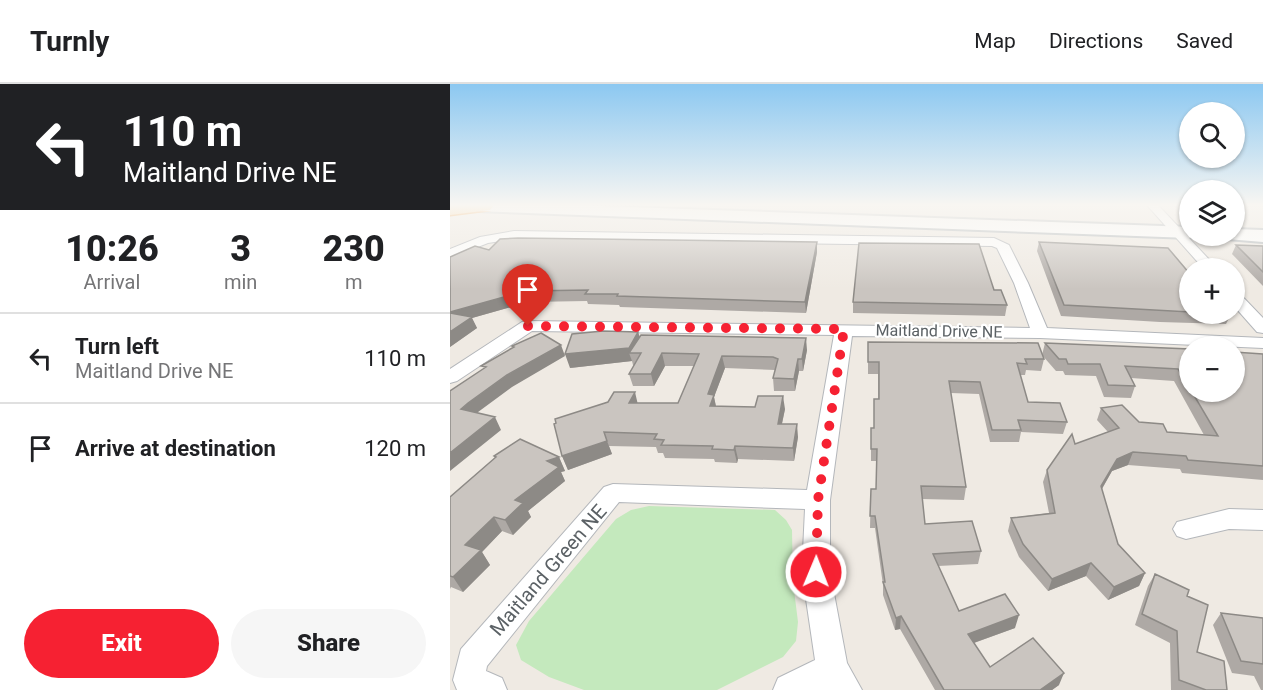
<!DOCTYPE html>
<html lang="en">
<head>
<meta charset="utf-8">
<style>
  :root { --surface:#fff; --page:#f6f6f6; --text:#202124; --muted:#757577; --line:#e0e0e0; --accent:#f62132 }
  body { margin:0; font-family:Roboto,sans-serif; background:var(--page); color:var(--text); height:100vh; display:flex; flex-direction:column; font-size:22px; white-space:nowrap }
  * { box-sizing:border-box; margin:0 }
  p { font-size:20px; color:var(--muted) }
  .icon { flex:none; width:33px; height:33px; fill:none; stroke:currentColor; stroke-width:2; stroke-linecap:round; stroke-linejoin:round }
  .map { position:relative; flex:1; overflow:hidden }
  .panel { display:flex; flex-direction:column; background:var(--surface); width:450px }
  .panel>* { flex:none }
  .top-card { background:#202124; color:#fff; overflow:hidden }
  .fabs { position:absolute; left:729px; top:18px; display:grid; gap:12px }
  .fabs a { display:grid; place-items:center; width:66px; height:66px; border-radius:50%; background:var(--surface); box-shadow:0 2px 4px #0004; font-size:30px }
  .pin { position:absolute; display:grid; place-items:center; width:51px; height:51px; color:#fff; margin:-62px -26px; border-radius:50% 50% 50% 0; rotate:-45deg; box-shadow:0 0 6px #0007 }
  .pin .icon { rotate:45deg }
  .me { position:absolute; width:66px; margin:-33px; rotate:1deg; stroke-linejoin:round; filter:drop-shadow(0 0 4px #0008) }
  .turn { display:flex; align-items:center; gap:21px; height:126px; padding:0 24px; font-size:27px }
  .turn .icon { width:78px; height:78px; stroke-width:2.5 }
  .turn b { display:block; font-size:42px; line-height:51px }
  .eta { display:flex; justify-content:space-evenly; align-items:center; height:102px; text-align:center }
  .eta b { font-size:36px; font-weight:800; line-height:42px }
  .button { display:flex; gap:12px; margin-top:auto; padding:12px 24px }
  .button a { flex:1; height:69px; border-radius:36px; background:var(--accent); color:#fff; font-size:24px; font-weight:800; line-height:69px; text-align:center }
  .button a+a { background:var(--page); color:var(--text) }
  ul { padding:0; list-style:none }
  li { display:flex; align-items:center; gap:18px; height:90px; padding:0 24px; border-top:2px solid var(--line) }
  li div { flex:1 }
  li b { display:block; font-size:22px }
  li em { font-style:normal }
  header { display:flex; align-items:center; gap:36px; box-sizing:border-box; height:84px; padding:0 30px; background:var(--surface); border-bottom:2px solid var(--line) }
  header strong { font-size:28px }
  nav { display:flex; gap:33px; margin-inline-start:auto; font-size:21px }
  main { display:flex; flex:1; min-height:0 }
  .map>svg:first-child { display:block }
  .green { fill:#c4e9bd }
  .lines { fill:none; stroke-linecap:round; stroke-linejoin:round }
  .minor-casing { stroke:#b4b7bb; stroke-width:2 }
  .secondary-casing { stroke:#b2b8bc; stroke-width:4 }
  .motorway-casing { stroke:#f28000; stroke-width:3 }
  .minor { fill:#fff; fill-rule:evenodd }
  .secondary { fill:#fff; fill-rule:evenodd }
  .motorway { fill:#ffcf8a; fill-rule:evenodd }
  .wall { fill:#aea9a5 }
  .shaded-wall { fill:#8d8a86 }
  .building { fill:#cac5c0; stroke:#8d8a86; stroke-width:1.5 }
  .route { stroke:#f62132; stroke-width:10; stroke-dasharray:0 18 }
  .labels { text-anchor:middle; dominant-baseline:central; stroke-width:4.5; stroke-linejoin:round; paint-order:stroke }
  .street-label { font-size:16px; fill:#5b6165; stroke:#fff }
  .near-street-label { font-size:20px; fill:#5b6165; stroke:#fff }
</style>
</head>
<body>
<header>
<strong>Turnly</strong>
<nav><a>Map</a><a>Directions</a><a>Saved</a></nav>
</header>
<main>
<section class="panel">
<div class="top-card">
<div class="turn"><svg class="icon" aria-label="left" viewBox="0 0 24 24"><path d="M17 20v-9H6M10 6l-5 5 5 5"/></svg><div><b>110 m</b>Maitland Drive NE</div></div>
</div>
<div class="eta">
<div><b>10:26</b><p>Arrival</p></div>
<div><b>3</b><p>min</p></div>
<div><b>230</b><p>m</p></div>
</div>
<ul>
<li><svg class="icon" aria-label="left" viewBox="0 0 24 24"><path d="M17 20v-9H6M10 6l-5 5 5 5"/></svg><div><b>Turn left</b><p>Maitland Drive NE</p></div><em>110 m</em></li>
<li><svg class="icon" aria-label="arrive" viewBox="0 0 24 24"><path d="M6 21V4h12l-3 4 3 4H6"/></svg><div><b>Arrive at destination</b></div><em>120 m</em></li>
</ul>
<div class="button"><a>Exit</a><a>Share</a></div>
</section>
<div class="map">
<svg width="813" height="606" viewBox="0 0 813 606">
  <rect width="100%" height="100%" fill="#efeae3"/>
  <path class="green" d="M199 422 325 426 336 436 342 446 343 498 348 538 346 557 333 573 267 606H134L99 593 71 576 66 561 79 537 166 435 181 426Z"/>
  <g class="lines">
    <defs>
      <path id="minor" d="M697 121H708L767 184H753Z
        M64 147 544 154 559 161 578 199 597 244 813 254V264L590 254 402 252 380 416V488L397 579 412 606H323L328 594 365 576 352 488 355 425 169 418 37 582 36 587 52 594 57 606H7L3 596 11 565 154 403 163 400 357 406 384 251 82 247 7 297 0 299V285L72 238 78 237 580 244 564 199 547 164 542 162 64 155 38 159 0 174V165L30 153Z
        M784 208 789 209 813 234V249L807 248 784 222Z
        M779 425 813 426V446L779 445 736 455 727 452 723 445 727 438Z"/>
      <path id="secondary" d="M0 121H122L740 143V152H747L740 154 0 126Z
        M784 145 813 146V158L777 155 775 152H784Z"/>
      <path id="motorway" d="M0 121H42L43 122 40 126 0 131Z"/>
    </defs>
    <use href="#minor" class="minor-casing"/>
    <use href="#secondary" class="secondary-casing"/>
    <use href="#motorway" class="motorway-casing"/>
    <use href="#minor" class="minor"/>
    <use href="#secondary" class="secondary"/>
    <use href="#motorway" class="motorway"/>
  </g>
  <path class="wall" d="M367 158V168L356 229 170 223 169 221 138 220 137 217 79 218 22 234 27 244 0 263 39 166Z
    M589 158 740 190V230H781L776 240 710 238 611 232 587 167Z
    M786 161 813 162V202L782 170Z
    M544 206 557 221 555 232 403 229V218Z
    M188 248 190 253 357 266 353 287H349L345 307H324L323 294 325 286 275 284 264 313 266 322 335 325 332 340 348 353 344 377 288 375 287 379 265 378 264 375 215 374 213 369H208L206 363 159 362 162 370 118 386 112 372 188 319H228L244 282H215L204 302H183L179 290 184 281H183L182 277 120 284Z
    M418 258 594 275 591 287 576 286 575 291H570L578 318 617 338 613 350 571 348 569 358H540L529 310 501 309 516 403 514 416 472 415 475 440 531 467 528 480 488 482 509 527 565 544 524 559 540 583 609 601 602 606H485L450 545 445 546 433 511V501L425 444H420L421 405H426V377H421V344H424L428 315V290H418Z
    M595 259 740 265V308H784L813 270V396L732 389 730 385 678 381 662 387 652 405 668 460 695 489 689 502 658 516 636 492 598 507 569 473 558 447 561 434 599 429 593 398 597 386 625 360 658 348 647 336 651 324 717 348 754 351 724 297 681 294 685 302 681 314 654 313 646 292 615 291 613 287H606L592 271Z
    M44 372 109 373 115 387 111 388 115 397 78 427 81 433 63 451 52 447 32 468 40 481 13 508 1 503 0 505V413L45 374Z
    M705 490 737 512 747 568 777 606H721L720 559 685 541 698 502Z
    M771 529 813 534V606H811L804 592 782 589 763 541Z"/>
  <path class="shaded-wall" d="M367 158V168L356 229 355 218Z
    M75 207 79 218 22 234 27 244 0 263V228Z
    M188 248 192 261 179 269 182 277 120 284 115 270Z
    M356 254 357 266 353 287 352 275Z
    M111 261 115 272 62 303 24 331 11 325 18 319 57 291Z
    M212 269 215 282 204 302 201 290Z
    M272 272 275 284 264 313 266 323 262 335 258 310Z
    M348 275 349 287 345 307 344 295Z
    M185 308 188 321 179 319Z
    M333 312 335 325 329 353 328 340Z
    M45 333 51 346 0 387V369Z
    M347 340 348 353 344 377 343 364Z
    M157 357 162 370 118 386 112 372Z
    M285 362 288 375 287 379 284 366Z
    M683 368 678 381 662 387 646 415 651 402 667 375Z
    M109 373 115 387 111 388 115 397 78 427 81 433 63 451 55 436 65 416 97 377Z
    M44 433 52 447 32 468 40 481 13 508 3 493 15 461Z
    M641 479 636 492 598 507 602 495Z
    M695 489 689 502 658 516 664 503Z
    M569 531 565 544 515 562 518 550Z
    M451 532 450 545 445 546 446 534Z
    M614 589 609 601 602 606H590Z"/>
  <path class="building" d="M68 154 367 158 355 218 167 212 168 210H135L138 206 75 207 0 228V173L25 162 39 166 50 155Z
    M589 158 718 164 740 190V228L614 221Z
    M409 159 529 160 544 206H551L557 221 403 218Z
    M786 161 813 162V188Z
    M0 229 22 233 0 248Z
    M153 247 188 248 179 264 115 270 122 250Z
    M91 249 111 261 57 291 18 319 11 325 45 333 0 369V307L36 283 31 282 64 263 62 262Z
    M191 251 356 254 352 275H348L344 295 323 294 328 275 323 273 272 272 258 310 264 311 260 322 305 323 308 312H333L328 340H347L343 364 285 362 284 366 262 365 263 362 211 361 214 356 204 355 207 350 154 348 157 357 112 372 104 340 106 339 105 335 158 318 164 308H185L179 319H228L249 270 212 269 201 290H179L191 269H179Z
    M418 258 588 259 594 275H575L577 280 567 279 578 318 610 319 617 338 568 336 571 346H542L530 298 499 297 516 403 471 402 475 440 522 437 531 467 483 470 509 527 555 510 569 531 518 550 540 583 583 554 614 589 590 606H494L451 532 446 534 433 498H435L425 432H420L421 405H426L427 365H421V344H424V315H429V278H418Z
    M595 259 740 265V304L728 285 675 282 685 302 658 301 650 280H618L616 275H609Z
    M784 268 813 270V382L738 376 736 372 683 368 667 375 651 402 668 460 695 489 664 503 641 479 602 495 573 460 561 434 605 429 597 386 622 350 625 360 669 344 651 324 672 321 689 338 713 340 717 348 768 352 742 308H784Z
    M70 355 109 373 97 377 109 383 65 416 73 419 55 436 44 433 15 461 31 466 3 493 0 492V413L46 373 44 372Z
    M705 490 739 506 737 512 758 521 747 568 774 577 777 606H756L729 596 727 547 692 530Z
    M771 529 813 534V580L791 577Z"/>
  <linearGradient id="sky" x2="0" y2="1"><stop stop-color="#8cc8f1"/><stop offset="0.59" stop-color="#f8f6f2"/><stop offset="1" stop-color="#f8f6f2" stop-opacity="0"/></linearGradient>
  <rect width="813" height="205" fill="url(#sky)"/>
  <g class="lines">
    <path class="route" d="M78 242 394 245 368 416 366 488"/>
  </g>
  <g class="labels">
    <g class="street-label">
      <text transform="translate(489 247) rotate(1)">Maitland Drive NE</text>
    </g>
    <g class="near-street-label">
      <text transform="translate(98 486) rotate(-49)">Maitland Green NE</text>
    </g>
  </g>
</svg>
<div class="fabs">
<a><svg class="icon" aria-label="search" viewBox="0 0 24 24"><circle cx="10" cy="10" r="6"/><path d="M15 15l6 6"/></svg></a>
<a><svg class="icon" aria-label="layers" viewBox="0 0 24 24"><path d="M12 4l9 5-9 5-9-5zM3 14l9 5 9-5"/></svg></a>
<a>+</a>
<a>−</a>
</div>
<div class="pin" style="left:78px;top:242px;background:#d93025"><svg class="icon" aria-label="arrive" viewBox="0 0 24 24"><path d="M6 21V4h12l-3 4 3 4H6"/></svg></div>
<svg class="me" style="left:366px;top:488px" viewBox="-20 -20 40 40"><circle r="17" fill="#f62132" stroke="#fff" stroke-width="3"/><path d="M0-11L8 9 0 5-8 9z" fill="#fff"/></svg>
</div>
</main>
</body>
</html>
